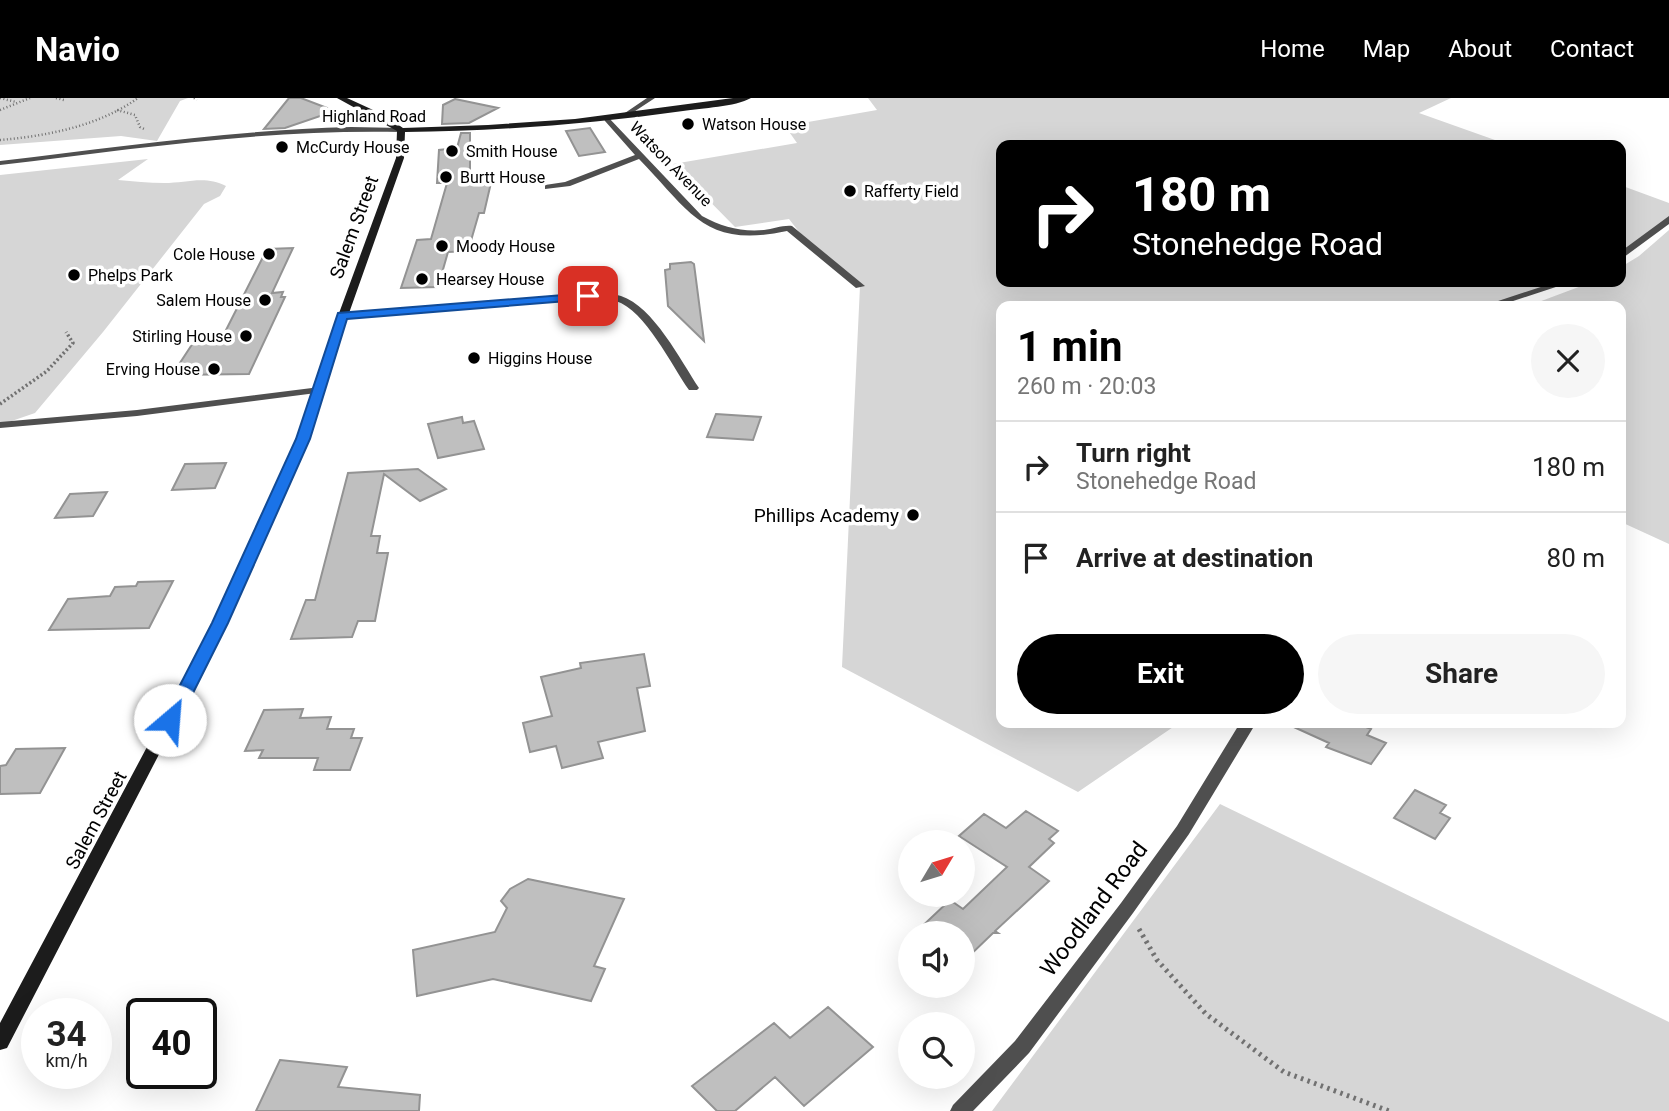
<!DOCTYPE html>
<html lang="en">
<head>
<meta charset="utf-8">
<style>
  :root { --surface:#fff; --page:#f6f6f6; --text:#222; --muted:#767676; --line:#e0e0e0; --accent:#000 }
  body { margin:0; font-family:Roboto,sans-serif; background:var(--page); color:var(--text); height:100vh; display:flex; flex-direction:column; font-size:26px; white-space:nowrap }
  * { box-sizing:border-box; margin:0 }
  p { font-size:23px; color:var(--muted) }
  .icon { flex:none; width:38px; height:38px; fill:none; stroke:currentColor; stroke-width:2; stroke-linecap:round; stroke-linejoin:round }
  .map { position:relative; flex:1; overflow:hidden }
  .side { position:absolute; left:996px; top:203px; width:630px; height:427px; display:flex; flex-direction:column; background:var(--surface); border-radius:14px; box-shadow:0 7px 28px #0002 }
  .side>* { flex:none }
  .banner { position:absolute; left:996px; top:42px; width:630px; height:147px; border-radius:14px; box-shadow:0 7px 28px #0002; background:#000; color:#fff; overflow:hidden }
  .needle { width:46px; rotate:52deg }
  .tools { position:absolute; left:898px; top:732px; display:grid; gap:14px }
  .tools a { display:grid; place-items:center; width:77px; height:77px; border-radius:50%; background:var(--surface); box-shadow:0 7px 28px #0002; font-size:35px }
  .speed { position:absolute; left:21px; top:900px; display:flex; gap:14px; font-size:35px; font-weight:700; text-align:center }
  .speed>* { display:grid; place-content:center; width:91px; height:91px; border-radius:50%; background:var(--surface); box-shadow:0 7px 28px #0002; line-height:1 }
  .speed small { font-size:18px; font-weight:400 }
  .speed .limit { border:4px solid #111; border-radius:10px; background:#fff; color:#111 }
  .pin { position:absolute; display:grid; place-items:center; width:60px; height:60px; color:#fff; margin:-30px; border-radius:14px; box-shadow:0 4px 10px #0006 }
  .me { position:absolute; width:77px; margin:-38px; rotate:27deg; stroke-linejoin:round; filter:drop-shadow(0 0 5px #0008) }
  .turn { display:flex; align-items:center; gap:24px; height:147px; padding:0 21px; font-size:32px }
  .turn .icon { width:91px; height:91px; stroke-width:2.5 }
  .turn b { display:block; font-size:49px; line-height:60px }
  .round { display:grid; place-items:center; flex:none; width:74px; height:74px; border-radius:37px; background:var(--page) }
  .summary { display:flex; align-items:center; justify-content:space-between; height:119px; padding:0 21px }
  h1 { font-size:42px; font-weight:700; line-height:52px; color:var(--accent) }
  .cta { display:flex; gap:14px; margin-top:auto; padding:14px 21px }
  .cta a { flex:1; height:80px; border-radius:42px; background:var(--accent); color:#fff; font-size:28px; font-weight:700; line-height:80px; text-align:center }
  .cta a+a { background:var(--page); color:var(--text) }
  ul { padding:0; list-style:none }
  li { display:flex; align-items:center; gap:21px; height:91px; padding:0 21px; border-top:2px solid var(--line) }
  li div { flex:1 }
  li b { display:block; font-size:26px }
  li em { font-style:normal }
  header { display:flex; align-items:center; gap:42px; box-sizing:border-box; height:98px; padding:0 35px; background:var(--accent); color:#fff }
  header strong { font-size:33px }
  nav { display:flex; gap:38px; margin-inline-start:auto; font-size:24px }
  .map>svg:first-child { display:block }
  .green { fill:#d6d6d6 }
  .building { fill:#bfbfbf; stroke:#939393; stroke-width:2 }
  .lines { fill:none; stroke-linecap:round; stroke-linejoin:round }
  .path-far2 { stroke:#717171; stroke-width:2.5; stroke-dasharray:1 2.5; stroke-linecap:butt }
  .path-far1 { stroke:#717171; stroke-width:3.5; stroke-dasharray:2 2.5; stroke-linecap:butt }
  .path { stroke:#717171; stroke-width:5; stroke-dasharray:2.5 4.5; stroke-linecap:butt }
  .lane { fill:#4f4f4f; fill-rule:evenodd }
  .street { fill:#4f4f4f; fill-rule:evenodd }
  .secondary { fill:#1c1c1c; fill-rule:evenodd }
  .route { fill:#1a73e8; stroke:#114b97; stroke-width:2 }
  .poi-dot { fill:#000; stroke:#fff; stroke-width:2.5 }
  .labels { text-anchor:middle; dominant-baseline:central; stroke-width:7; stroke-linejoin:round; paint-order:stroke }
  .far-street-label { font-size:16px; fill:#000; stroke:#fff }
  .far-poi-label { font-size:16px; fill:#000; stroke:#fff; text-anchor:start }
  .street-label { font-size:19px; fill:#000; stroke:#fff }
  .poi-label { font-size:19px; fill:#000; stroke:#fff; text-anchor:end }
  .near-street-label { font-size:23px; fill:#000; stroke:#fff }
</style>
</head>
<body>
<header>
<strong>Navio</strong>
<nav><a>Home</a><a>Map</a><a>About</a><a>Contact</a></nav>
</header>
<div class="map">
<svg width="1669" height="1013" viewBox="0 0 1669 1013">
  <rect width="100%" height="100%" fill="#fff"/>
  <path class="green" d="M0 0H188L180 3 157 43 121 38 0 47Z
    M868 0H1451L1419 15 1509 47H1001V184H1564L1527 198 1483 208H1001V625H1179L1078 694 842 569 860 188 807 144 789 121 735 129 673 66 797 45 785 28 877 12Z
    M148 61 118 82C133 83 149 85 164 85 187 85 205 77 226 88L220 98 204 106 103 234 35 315 0 327V77Z
    M1620 87 1669 105V121L1620 155Z
    M1669 132V446L1621 424 1620 208H1528L1592 184H1620L1621 169 1639 158Z
    M1220 706 1669 924V1013H992Z"/>
  <path class="building" d="M289 0H301L335 13 285 30 264 31Z
    M455 1 498 10 469 25 442 26 443 7Z
    M590 30 605 54 579 58 566 33Z
    M461 35H470V78L493 76 484 115H479L468 153 448 154 438 189 401 190 417 142 431 141 447 85H437L439 52 457 50Z
    M293 150 272 195 283 194 281 199H285L249 276 172 277 195 242 222 240 267 151Z
    M691 164 694 166 704 243 668 208 665 172 670 171V166Z
    M716 316 761 319 753 342 707 339Z
    M462 319 463 325 474 323 484 351 438 360 428 326Z
    M226 365 215 390 172 392 185 366Z
    M418 371 446 391 420 403 384 376 371 438H380L377 455H388L375 523H358L352 539 291 541 306 502H315L348 375Z
    M107 394 93 418 55 420 70 396Z
    M173 483 149 530 49 532 68 501 110 498 115 489 136 488 138 484Z
    M644 556 650 588 637 590 645 633 598 644 603 660 562 670 556 648 530 654 523 625 552 618 541 579 581 570 580 565Z
    M303 611 300 620 331 619 327 631H354L351 640H362L350 672H314L318 660H259L263 652 245 653 264 612Z
    M1285 625H1356L1371 631 1367 637 1386 645 1371 666 1326 649 1329 645Z
    M65 650 40 695 0 696V668L6 667 16 651Z
    M1415 692 1446 707 1440 715 1450 720 1435 741 1394 720Z
    M1026 713 1058 733 1049 741 1054 745 1029 769 1049 783 995 833 998 835H993L962 865V835H915L950 802 963 811 1007 769 959 738 984 716 1006 730Z
    M528 781 624 801 594 868 605 871 591 903 493 881 417 898 413 852 495 834 507 810 501 803 510 791Z
    M828 909 873 949 804 1008 775 979 735 1013H717L692 988 774 925 790 940Z
    M280 962 347 969 338 989 420 997 419 1013H256Z"/>
  <g class="lines">
    <path class="path-far2" d="M0 0 16 4
      M56 0 64 2
      M194 0 197 2
      M0 12 30 0
      M117 12 135 17 140 29 144 31
      M0 42C47 38 99 28 138 0"/>
    <path class="path-far1" d="M0 306 47 273 73 245 66 234"/>
    <path class="path" d="M1139 831 1157 862 1206 916 1284 974 1389 1013"/>
    <path class="lane" d="M647 0H655L626 19H622V17Z
      M351 29 401 30 405 32 401 34C266 31 134 51 0 67V63C117 49 233 32 351 29Z
      M320 289 324 290V294L137 318 0 330V324L137 312Z"/>
    <path class="street" d="M608 19 702 118C722 129 741 134 764 132 773 131 783 127 792 128L865 188 856 190 787 133C704 151 690 113 639 61L570 88 545 91V87L565 84 635 57 605 23 604 21Z
      M1669 118V126L1620 162V154Z
      M1556 184H1571L1498 208H1483Z
      M588 195C599 196 611 195 621 198 653 208 681 263 699 290L697 292H689C672 268 645 212 616 203 607 200 597 202 588 201L343 221 338 218 343 215Z
      M1240 625H1256L1189 736 1133 815 1029 955 973 1013H950L953 1007 1015 943 1121 805 1177 728Z"/>
    <path class="secondary" d="M337 0H347L384 17 403 30 488 27 575 21 733 0H751C735 9 702 10 683 13 591 26 498 33 405 34L404 60 348 218 309 341 227 525 7 950 0 952V925L213 525 297 341 338 218 396 60 397 33Z"/>
  </g>
  <path class="route" d="M588 195 593 198 592 201 347 221 310 341 228 525 177 627H164L162 622 212 525 296 341 338 215Z"/>
  <g class="poi-dot">
    <circle cx="688" cy="26" r="7"/>
    <circle cx="282" cy="49" r="7"/>
    <circle cx="452" cy="53" r="7"/>
    <circle cx="446" cy="79" r="7"/>
    <circle cx="850" cy="93" r="7"/>
    <circle cx="442" cy="148" r="7"/>
    <circle cx="269" cy="156" r="7"/>
    <circle cx="74" cy="177" r="7"/>
    <circle cx="422" cy="181" r="7"/>
    <circle cx="265" cy="202" r="7"/>
    <circle cx="246" cy="238" r="7"/>
    <circle cx="474" cy="260" r="7"/>
    <circle cx="214" cy="271" r="7"/>
    <circle cx="913" cy="417" r="7"/>
  </g>
  <g class="labels">
    <g class="far-street-label">
      <text x="374" y="18">Highland Road</text>
      <text transform="translate(671 66) rotate(46)">Watson Avenue</text>
    </g>
    <g class="far-poi-label">
      <text x="702" y="26">Watson House</text>
      <text x="296" y="49">McCurdy House</text>
      <text x="466" y="53">Smith House</text>
      <text x="460" y="79">Burtt House</text>
      <text x="864" y="93">Rafferty Field</text>
      <text x="456" y="148">Moody House</text>
      <text x="255" y="156" text-anchor="end">Cole House</text>
      <text x="88" y="177">Phelps Park</text>
      <text x="436" y="181">Hearsey House</text>
      <text x="251" y="202" text-anchor="end">Salem House</text>
      <text x="232" y="238" text-anchor="end">Stirling House</text>
      <text x="488" y="260">Higgins House</text>
      <text x="200" y="271" text-anchor="end">Erving House</text>
    </g>
    <g class="street-label">
      <text transform="translate(354 129) rotate(-70)">Salem Street</text>
      <text transform="translate(96 722) rotate(-62)">Salem Street</text>
    </g>
    <g class="poi-label">
      <text x="899" y="417">Phillips Academy</text>
    </g>
    <g class="near-street-label">
      <text transform="translate(1094 811) rotate(-53)">Woodland Road</text>
    </g>
  </g>
</svg>
<div class="tools">
<a><svg class="needle" viewBox="-14 -14 28 28"><path d="M0-13l5 13h-10z" fill="#e53935"/><path d="M0 13l5-13h-10z" fill="#767676"/></svg></a>
<a><svg class="icon" aria-label="sound" viewBox="0 0 24 24"><path d="M4 9h4l5-4v14l-5-4H4zM17 9q2 3 0 6"/></svg></a>
<a><svg class="icon" aria-label="search" viewBox="0 0 24 24"><circle cx="10" cy="10" r="6"/><path d="M15 15l6 6"/></svg></a>
</div>
<div class="speed"><div>34<small>km/h</small></div><div class="limit">40</div></div>
<div class="pin" style="left:588px;top:198px;background:#d93025"><svg class="icon" aria-label="arrive" viewBox="0 0 24 24"><path d="M6 21V4h12l-3 4 3 4H6"/></svg></div>
<svg class="me" style="left:170px;top:622px" viewBox="-20 -20 40 40"><circle r="19" fill="#fff"/><path d="M0-13L10 11 0 6-10 11z" fill="#1a73e8"/></svg>
<div class="banner">
<div class="turn"><svg class="icon" aria-label="right" viewBox="0 0 24 24"><path d="M7 20v-9h11M14 6l5 5-5 5"/></svg><div><b>180 m</b>Stonehedge Road</div></div>
</div>
<section class="side">
<div class="summary"><div><h1>1 min</h1><p>260 m · 20:03</p></div><a class="round"><svg class="icon" aria-label="close" viewBox="0 0 24 24"><path d="M6 6l12 12M18 6L6 18"/></svg></a></div>
<ul>
<li><svg class="icon" aria-label="right" viewBox="0 0 24 24"><path d="M7 20v-9h11M14 6l5 5-5 5"/></svg><div><b>Turn right</b><p>Stonehedge Road</p></div><em>180 m</em></li>
<li><svg class="icon" aria-label="arrive" viewBox="0 0 24 24"><path d="M6 21V4h12l-3 4 3 4H6"/></svg><div><b>Arrive at destination</b></div><em>80 m</em></li>
</ul>
<div class="cta"><a>Exit</a><a>Share</a></div>
</section>
</div>
</body>
</html>
